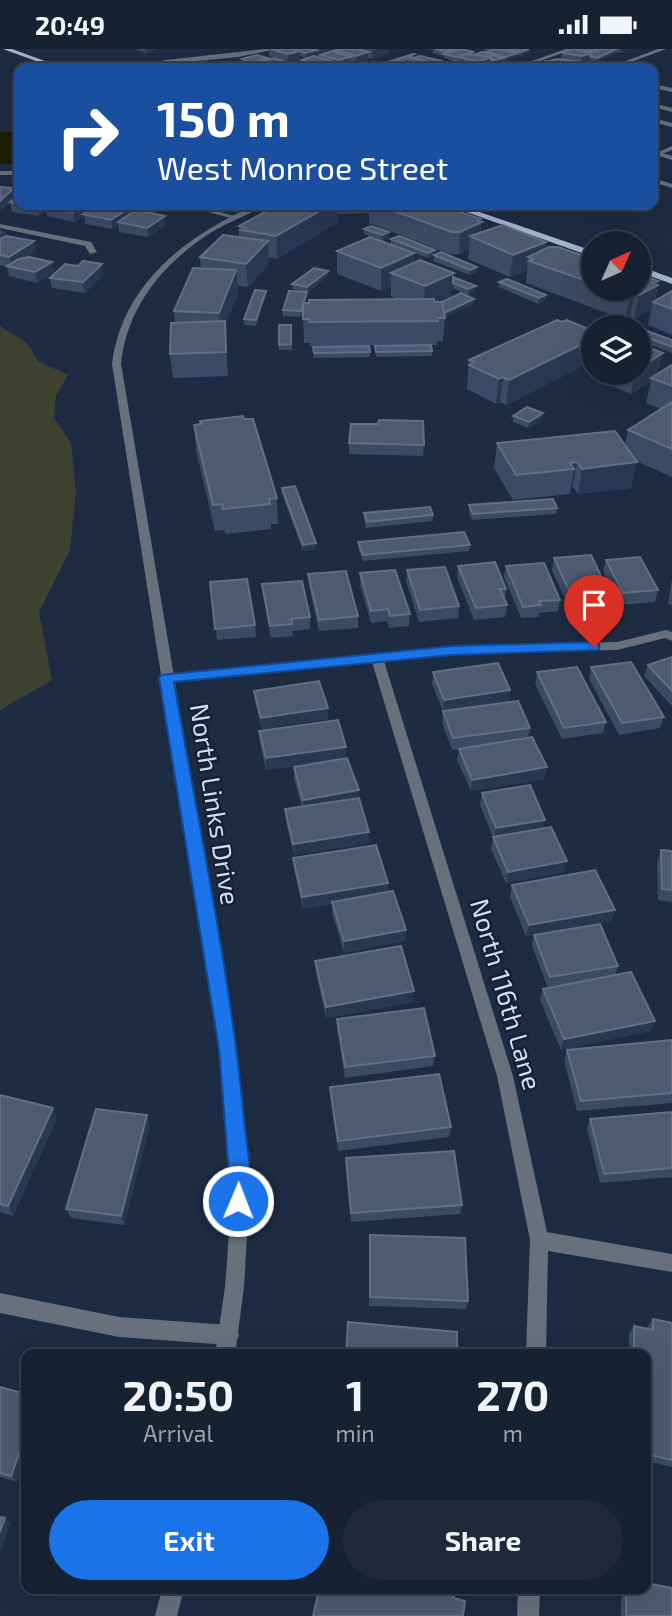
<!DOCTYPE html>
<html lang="en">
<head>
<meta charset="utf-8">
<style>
  :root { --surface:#162132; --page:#1f293a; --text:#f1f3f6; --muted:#9ea3ac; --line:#353e4d; --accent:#1a73e8 }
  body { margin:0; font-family:"Exo 2",sans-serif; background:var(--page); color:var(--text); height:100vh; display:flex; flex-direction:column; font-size:26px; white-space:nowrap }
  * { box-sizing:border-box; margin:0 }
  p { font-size:23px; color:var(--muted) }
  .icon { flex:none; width:38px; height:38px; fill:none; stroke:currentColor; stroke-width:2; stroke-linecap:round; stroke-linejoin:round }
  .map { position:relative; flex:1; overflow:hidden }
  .panel { position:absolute; left:21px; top:1300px; width:630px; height:245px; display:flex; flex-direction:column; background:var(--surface); border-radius:14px; box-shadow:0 7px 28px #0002,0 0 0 2px var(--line) }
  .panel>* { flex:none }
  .top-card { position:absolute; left:14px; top:14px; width:644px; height:147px; border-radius:14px; box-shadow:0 7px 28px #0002,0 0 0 2px var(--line); background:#1a4fa0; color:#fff; overflow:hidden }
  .needle { width:46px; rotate:45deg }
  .fabs { position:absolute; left:581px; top:182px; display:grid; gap:14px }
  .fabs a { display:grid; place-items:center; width:70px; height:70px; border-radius:50%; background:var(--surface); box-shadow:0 7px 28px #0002,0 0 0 2px var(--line); font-size:35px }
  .pin { position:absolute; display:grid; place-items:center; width:60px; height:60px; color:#fff; margin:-72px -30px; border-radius:50% 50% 50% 0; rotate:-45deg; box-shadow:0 0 7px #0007 }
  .pin .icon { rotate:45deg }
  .me { position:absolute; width:77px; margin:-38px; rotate:1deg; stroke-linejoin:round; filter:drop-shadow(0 0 5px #0008) }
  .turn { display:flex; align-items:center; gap:24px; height:147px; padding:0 28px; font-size:32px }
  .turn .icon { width:91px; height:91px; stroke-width:2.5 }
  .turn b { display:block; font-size:49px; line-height:60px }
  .eta { display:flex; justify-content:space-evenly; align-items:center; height:119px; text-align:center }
  .eta b { font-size:42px; font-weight:700; line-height:49px }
  .primary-button { display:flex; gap:14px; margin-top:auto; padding:14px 28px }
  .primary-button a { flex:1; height:80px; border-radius:42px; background:var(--accent); color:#fff; font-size:28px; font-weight:700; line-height:80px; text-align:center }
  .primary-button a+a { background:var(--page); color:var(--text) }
  .status { display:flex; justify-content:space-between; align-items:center; height:49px; padding:0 35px; background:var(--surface); direction:ltr }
  .status svg { height:19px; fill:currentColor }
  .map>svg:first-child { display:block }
  .green { fill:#3f4130 }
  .water { fill:#1d1f02 }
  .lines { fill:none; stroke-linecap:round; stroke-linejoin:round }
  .service { fill:#68707c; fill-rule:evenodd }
  .minor { fill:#68707c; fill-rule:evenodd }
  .tertiary { fill:#68707c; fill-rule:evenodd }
  .primary { fill:#a3b3cc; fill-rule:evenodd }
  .wall { fill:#3b4b63 }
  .shaded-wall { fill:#283850 }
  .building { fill:#4c5b72; stroke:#616f85; stroke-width:2 }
  .route { fill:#1a73e8; stroke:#114b97; stroke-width:2 }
  .labels { text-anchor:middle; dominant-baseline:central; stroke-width:5; stroke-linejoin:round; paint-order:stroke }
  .street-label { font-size:26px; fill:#d4deed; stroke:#132239 }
</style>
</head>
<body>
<div class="status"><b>20:49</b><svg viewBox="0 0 49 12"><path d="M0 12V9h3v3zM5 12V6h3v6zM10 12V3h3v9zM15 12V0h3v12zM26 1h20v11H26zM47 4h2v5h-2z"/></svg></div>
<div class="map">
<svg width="672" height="1567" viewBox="0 0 672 1567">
  <rect width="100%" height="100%" fill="#1d2c43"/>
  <path class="green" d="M0 277 27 294 38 312 68 326 56 347 54 369 71 394 76 443 70 501 39 563 52 631 0 661Z"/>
  <path class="water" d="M0 83H19V115H0Z"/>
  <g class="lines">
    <path class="service" d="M653 54 672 59V63L653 58Z
      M653 69 672 74V78L653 73Z
      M672 97V101L657 107 654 105Z
      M653 129 672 135V139L653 133Z"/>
    <path class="minor" d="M265 0H276L238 8 128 19 166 11Z
      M566 0H574L520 19H512Z
      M658 0H666L615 19H607Z
      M413 4 418 5 374 19H366Z
      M653 35 672 39V43L653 39Z
      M653 101 672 107V111L653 105Z
      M0 122H19V126H0Z
      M182 156H193L238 168 234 170Z
      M0 175 91 193 97 203 90 205 85 197 0 179Z
      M666 581 672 583V592L665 589 617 601 452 605 384 612 513 1027 547 1183 672 1205V1223L548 1202 546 1306H526L530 1191 497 1027 372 613 166 633 160 629 166 625 452 597 617 593Z
      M0 1244 119 1268 229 1276 236 1279 239 1286 236 1293 229 1296 119 1288 0 1264Z
      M518 1540H540L539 1567H517Z"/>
    <path class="tertiary" d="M255 156H264C249 166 231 172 215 181 165 212 127 256 121 315L220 898 240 1034 246 1102 248 1170 244 1238 235 1306H215L225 1238 230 1170 228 1102 223 1034 204 898 112 315C122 235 186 187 255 156Z
      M162 1540H184L177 1567H155Z"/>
    <path class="primary" d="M3 0H12L64 19H55Z
      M447 156H459L593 202V208Z
      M639 217 672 229V235L639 223Z"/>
  </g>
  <path class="wall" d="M135 0H159L146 4Z
    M269 0H331V1L319 4 316 3V5L305 9 300 7V10L288 13 269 7Z
    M336 0H389V5L372 10 368 9V11L356 15 351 13V16L339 19 335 18V19H302V11L320 9V6L336 3V1L338 0Z
    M428 0H463L474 3V5L485 4 486 3 488 2 481 0H529L528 4 521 7 517 6V8L503 12V13L495 16 490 15V16L482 19H438L428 18V19H383L395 16V11L407 7 441 16V19L442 16 454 12 444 9V7L433 4V1Z
    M586 0H632L620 4 616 3V4L596 13 590 11V12L584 14V18L579 19H535V17L550 13V12L561 10 562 4 586 1Z
    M242 10 268 11 299 19H259V17L265 16V14L253 18 242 14Z
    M0 138 14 139 16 149 19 146V156H94V158L129 159 130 165 166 176 148 188 119 183 118 176 112 180 85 175 84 167 74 173 47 167 46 161 39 167 12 163 10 154 0 163Z
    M278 156H440L481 173V184L546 193 545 200 593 210V240H639L658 232 657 235 658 236 655 252 672 242V286L648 276 651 260 634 270 630 268 625 271 526 234 527 222 510 228 468 210 469 200 459 205H450L369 174V164L338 165V173L277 210 269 208V215L248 238 237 236 238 244 225 277 228 327 173 329 170 305 175 274 174 262 201 220 200 208 239 188V177Z
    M0 180 7 187 34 192 36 202 26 208 52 213 54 223 37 234 9 227 7 218 0 216Z
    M364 180 389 183V189L382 191 364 185Z
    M391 190 435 206 477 218V223L470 226 433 212 434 207 428 209 414 204V214L454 224 453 228 475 242 468 246 452 239V247L439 253 474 250 473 255 445 268 443 292H437V296L310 297V294H304L303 261 301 268 283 267V261L303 243 293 240 292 235 328 227 307 244 305 254 398 250 391 247V237L381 242 337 225V202L391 195Z
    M104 225 85 244 52 239 50 229Z
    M499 233 545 251 538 255 499 238Z
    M266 247 256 277 244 276V270Z
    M562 273 593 282V312L506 356 500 353 496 355 467 340 469 311Z
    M279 276H291L292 301H279Z
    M639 282 672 291V304L639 291Z
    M375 297 432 302V307L376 308Z
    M313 298 370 303V308L314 309Z
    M593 313V324L658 325 672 316V428L636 412 631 439 578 445 573 438H571L570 445 513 451 494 419 497 394 625 396 628 381 661 360 646 354 651 332 631 345 590 328Z
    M543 364 542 370 528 379 513 373V367Z
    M194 376 277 449 278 475H271V480L226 485 224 481 215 482 196 401Z
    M349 394 424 396 423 407 349 405Z
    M282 439 316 494V500L303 502 282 445Z
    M469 456 557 459 556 465 472 471 469 462Z
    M364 464 433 466V472L366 479 364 470Z
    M358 493 470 496 469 502 363 512 358 499Z
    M554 509 612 550 609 562 572 565 552 521Z
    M606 511 658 541 655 553 620 556 603 522Z
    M458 517 506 540 505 551 507 556 505 568 474 571 457 528Z
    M506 517 560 551 558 562 539 564V568L521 569 504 528Z
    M407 521 459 557 458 569 419 573 406 532Z
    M360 524 410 565 409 577 389 579 387 572 371 574 360 536Z
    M308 525 358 567V579L319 582 309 537Z
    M672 529V556L668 555Z
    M210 533 255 576 256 588 217 591Z
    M262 535 310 568V580L292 582 293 587 271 589 263 547Z
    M672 608V657L644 627 648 616Z
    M591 618 664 668 660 679 619 686 589 630Z
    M433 623 510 641 508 653 530 679 528 689 544 730 471 742 457 711 459 700 452 701 442 673 443 662 432 635Z
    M537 623 606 673 603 684 562 690 535 635Z
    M254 642 328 670 262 680 255 653Z
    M259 682 346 709 359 741 358 749 369 783V794L294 806 286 772 285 760 302 758 294 730V718L342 710 266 721 260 694Z
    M482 744 545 771 543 779 564 823 506 834 491 800 493 788 480 756Z
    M661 801 672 802V853L658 851 657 813Z
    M293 809 388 834V843L406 881 405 892 344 904 332 864V855L303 860 294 820Z
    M512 836 615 861 611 872 549 883 618 917 615 926 650 982 561 1001 540 951 543 940 548 939 532 897 534 886 526 887 510 848Z
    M315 912 413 953 326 969 316 923Z
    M337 970 435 1007 433 1017 345 1029 337 980Z
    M672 991V1054L577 1062 564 1011 567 1001Z
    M330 1038 451 1078 449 1088 338 1102 330 1048Z
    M0 1046 57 1069 13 1167 0 1163Z
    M672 1063V1128L600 1134 587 1079 590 1070Z
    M150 1076 124 1176 71 1169 66 1160Z
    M346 1109 462 1156 460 1165 351 1173Z
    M370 1186 468 1252 466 1260 369 1257Z
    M653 1270 672 1274V1418L646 1412V1306H629V1285L634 1277 647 1280V1278Z
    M0 1338 17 1433 0 1428Z
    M621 1540H646L672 1567H621Z"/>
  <path class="shaded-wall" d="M145 0H159L146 4Z
    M319 0H331V1L319 4Z
    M378 0H389V5L372 10V2Z
    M529 0 528 4 521 7V3Z
    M617 0 616 4 596 13 597 9Z
    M621 0H632L620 4Z
    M316 1V5L305 9V4Z
    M300 2V10L288 13V5Z
    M368 3V11L356 15V7Z
    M518 4 517 8 505 12V8Z
    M591 4 590 12 584 14V18L579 19H572V18L581 14 582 7Z
    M351 8V16L339 19V11Z
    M491 8 490 16 482 19H478V13Z
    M268 9V13L265 12V14L253 18V14Z
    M503 9V13L495 16V11Z
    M335 13V19H323V17Z
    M428 13V19H417V16Z
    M14 139 16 149 0 163V152Z
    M39 156H53L45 158 46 161 39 167 37 157Z
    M84 156H94V160L83 165 84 167 74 173 73 163Z
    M330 156H338V173L277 210 276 187Z
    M129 159 130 169 118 173V176L112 180 111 171Z
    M165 167 166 176 148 188 147 179Z
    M481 170 480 192 470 187 469 200 459 205 460 183Z
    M6 181 8 191 0 196V185Z
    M389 183V189L382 191V186Z
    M34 192 36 202 11 218 9 208Z
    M268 192 269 215 248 238 246 215Z
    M546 193 543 216 528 208 527 222 510 228 513 206Z
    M435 201V206L428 209V204Z
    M414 204 413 227 391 224V237L381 242V219Z
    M52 213 54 223 37 234 35 223Z
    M102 215 104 225 85 244 83 233Z
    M477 218V223L470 226V221Z
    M236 221 238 244 225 277 228 327 226 303 221 288 219 264Z
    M328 222V227L308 244 307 238Z
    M454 224 452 247 423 260 425 237Z
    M658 232 657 237 658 236 654 253H653L651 260 634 270 639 246Z
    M476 237 475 242 468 246V240Z
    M266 242V247L256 277V271Z
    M634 245 630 268 625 271 630 247Z
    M546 246 545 251 538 255 539 249Z
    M474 250 473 255 444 269V264Z
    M593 285V312L506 356 509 331Z
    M663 304 657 328 651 329V332L631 345 635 324H639V319Z
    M503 328 500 353 496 355 499 330Z
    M543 364 542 370 528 379 529 373Z
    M577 413 573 438H571L574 420 570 414Z
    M637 413 631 439 578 445 582 420Z
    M316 494V500L303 502V496Z
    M510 641 508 653 443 662 444 651Z
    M328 659V670L262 680 261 669Z
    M346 698V709L266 721V709Z
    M547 718 544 730 471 742 472 731Z
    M359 741 358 753 304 762 303 751Z
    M545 771 542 782 494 790 496 779Z
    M369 783V794L294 806 293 795Z
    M567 812 564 823 506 834 508 823Z
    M388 834V846L303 860 302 848Z
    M615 861 611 872 526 887 529 876Z
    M406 881 405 892 344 904V892Z
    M414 942 413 953 326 969V958Z
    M655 972 650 982 561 1001 564 990Z
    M53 1059 57 1069 13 1167 8 1157Z
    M147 1066 150 1076 124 1176 121 1167Z
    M26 1385V1407L17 1433 11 1427Z
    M5 1469 11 1474 0 1505V1483Z"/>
  <path class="building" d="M271 0H294L300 2 288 5Z
    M294 0H312L316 1 305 4Z
    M340 0H356L368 3 356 7 336 1Z
    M435 0H454L445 3Z
    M460 0 474 3 456 8 444 5Z
    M495 0 518 4 505 8 486 3Z
    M504 0H529L521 3Z
    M573 0 591 4 582 7 562 4Z
    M589 0H617L597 9 590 7 591 4 579 1 598 2Z
    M332 2 351 8 339 11 320 6Z
    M482 3 503 9 495 11H491V8L473 6Z
    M467 5 491 8 478 13 459 8Z
    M257 6 268 9 253 14 242 10Z
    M314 7 335 13 323 17 302 11Z
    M407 7 428 13 417 16 395 11Z
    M420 7 442 12 441 16 427 13H428L413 9Z
    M274 9 299 18 295 19H271L276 17 265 19 259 17 272 14 265 12Z
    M556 10 584 13 572 18 550 12Z
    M455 12 476 18 470 19H462L442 16Z
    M545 12 567 18 562 19H549H551L535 17Z
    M200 15 208 18 202 19H180Z
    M216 16 227 19H202Z
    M393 16 406 19H383Z
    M0 138 14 139 0 152Z
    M19 146V155L10 153Z
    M49 156H84L73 163 45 158Z
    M99 156H112L129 159 111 171 83 165Z
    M278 156H330L276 187 241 181 245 179 239 177Z
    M378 156H440L481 170 478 172 482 173 460 183H452Z
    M136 161 165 167 147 179 118 173Z
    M503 176 546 193 513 206 470 187Z
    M371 177 389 183 382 186 364 180Z
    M223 186 268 192 246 215 200 208Z
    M6 187 34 192 9 208 0 206V190Z
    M399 187 435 201 428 204 391 190Z
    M370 188 414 204 381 219 337 202Z
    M549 198H558L593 210V234L529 212 533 210 528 208Z
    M441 203 477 218 470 221 434 206Z
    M29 208 52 213 35 223 7 217 19 210Z
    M420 211 454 224 425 237 391 224Z
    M83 212 102 215 83 233 50 229 65 215 78 217Z
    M193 219 236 221 219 264 174 262Z
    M314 219 328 222 307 238 292 235Z
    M639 225 658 232 653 234 658 236 639 246 634 245 630 247 608 240H639Z
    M453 228 476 237 468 240 453 234Z
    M507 230 546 246 539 249 499 233Z
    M255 241 266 242 256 271 244 270Z
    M289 242 307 243 301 262 283 261Z
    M672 242V260L653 253Z
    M461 244 474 250 444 264 442 253Z
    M434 250V253H442L445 269H438V272L309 273V270H303V254H309V251Z
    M557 271 562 273 567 271 593 282V290L509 331 503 328 499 330 469 316 474 313 469 311Z
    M225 272 226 303 170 305 171 274Z
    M279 276H291V295L279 296Z
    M642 280 672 291V298L639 285V282Z
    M639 295 663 304 639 319Z
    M431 296 432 302 376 303 375 297Z
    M369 297 370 303 314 304 313 298Z
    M672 316V337L651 329Z
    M672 353V400L628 381Z
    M527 358 543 364 529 373 513 367Z
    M243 367 244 370H253L277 449 269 450 270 455 223 460 222 455 213 456 194 376 201 375 200 372Z
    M379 371 423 372 424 396 349 394 351 375H378Z
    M615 382 637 413 582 420 577 413 570 414 574 420 516 426 497 394Z
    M295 437 316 494 303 496 282 439Z
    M553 450 557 459 473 465 469 456Z
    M430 458 433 466 367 473 364 464Z
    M464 483 470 496 363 506 358 493Z
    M591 506 612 550 574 553 554 509Z
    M640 508 658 541 623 544 606 511Z
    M495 513 506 540H500L507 556 476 559 458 517Z
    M544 514 560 551 539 552 541 556 523 558 506 517Z
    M445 518 459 557 420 561 407 521Z
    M395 521 410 565 390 567 388 560 371 562 360 524Z
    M346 522 358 567 319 571 308 525Z
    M247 530 255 576 215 580 210 533Z
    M302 532 310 568 291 570 292 575 270 577 262 535Z
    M672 608V642L648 616Z
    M631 613 664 668 622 674 591 618Z
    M498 614 510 641 444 651 433 623Z
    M577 618 606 673 564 679 537 623Z
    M319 632 328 659 261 669 254 642Z
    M518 652 530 679 453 689 443 662Z
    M338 671 346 698 266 709 259 682Z
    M532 688 547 718 472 731 459 700Z
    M347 709 359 741 303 751 294 718Z
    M530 736 545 771 496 779 482 744Z
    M359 749 369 783 293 795 285 760Z
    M551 778 567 812 508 823 493 788Z
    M376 796 388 834 302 848 293 809Z
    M661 801 672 802V841L662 840Z
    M595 821 615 861 529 876 512 836Z
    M393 842 406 881 344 892 332 853Z
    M600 875 618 917 550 928 534 886Z
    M401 897 414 942 326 958 315 912Z
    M631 923 655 972 564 990 543 940Z
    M424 959 435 1007 345 1018 337 970Z
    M672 991V1044L581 1052 567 1001Z
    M439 1025 451 1078 338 1092 330 1038Z
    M0 1046 53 1059 8 1157 0 1155Z
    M96 1060 147 1066 121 1167 66 1160Z
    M672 1063V1119L604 1125 590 1070Z
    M454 1102 462 1156 351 1164 346 1109Z
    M370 1186 465 1189 468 1252 370 1248Z
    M653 1270 672 1274V1411L646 1405V1306H634V1277L653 1281Z
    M348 1273 457 1283V1306H346Z
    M0 1338 26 1345V1385L11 1427 0 1424Z
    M0 1468 5 1469 0 1483Z
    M646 1534 672 1539V1567H626V1540H646Z
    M319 1540H455L453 1549 465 1552 463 1567H313Z"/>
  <path class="route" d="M594 593 599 595V601L452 606 174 633C199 778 230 923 244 1069 246 1096 256 1133 245 1159L238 1162 231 1159 228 1152 229 1125 219 1000 159 629 161 626 452 597Z"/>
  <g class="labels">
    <g class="street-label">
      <text transform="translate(216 755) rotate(81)">North Links Drive</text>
      <text transform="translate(507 945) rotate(74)">North 116th Lane</text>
    </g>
  </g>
</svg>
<div class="fabs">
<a><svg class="needle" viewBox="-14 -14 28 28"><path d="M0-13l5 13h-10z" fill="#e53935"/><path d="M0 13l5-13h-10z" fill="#9ea3ac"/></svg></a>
<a><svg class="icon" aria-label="layers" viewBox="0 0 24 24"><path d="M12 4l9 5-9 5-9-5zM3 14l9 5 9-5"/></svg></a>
</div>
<div class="pin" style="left:594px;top:598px;background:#d93025"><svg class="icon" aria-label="arrive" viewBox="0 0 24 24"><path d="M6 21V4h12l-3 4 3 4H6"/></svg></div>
<svg class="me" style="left:238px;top:1152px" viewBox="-20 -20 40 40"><circle r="17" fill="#1a73e8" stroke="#fff" stroke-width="3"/><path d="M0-11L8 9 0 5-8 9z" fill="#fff"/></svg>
<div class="top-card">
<div class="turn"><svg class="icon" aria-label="right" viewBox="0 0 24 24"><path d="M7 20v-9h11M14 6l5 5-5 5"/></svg><div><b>150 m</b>West Monroe Street</div></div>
</div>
<section class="panel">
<div class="eta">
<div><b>20:50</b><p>Arrival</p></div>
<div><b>1</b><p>min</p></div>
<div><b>270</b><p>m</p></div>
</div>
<div class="primary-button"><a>Exit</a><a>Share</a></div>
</section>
</div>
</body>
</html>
